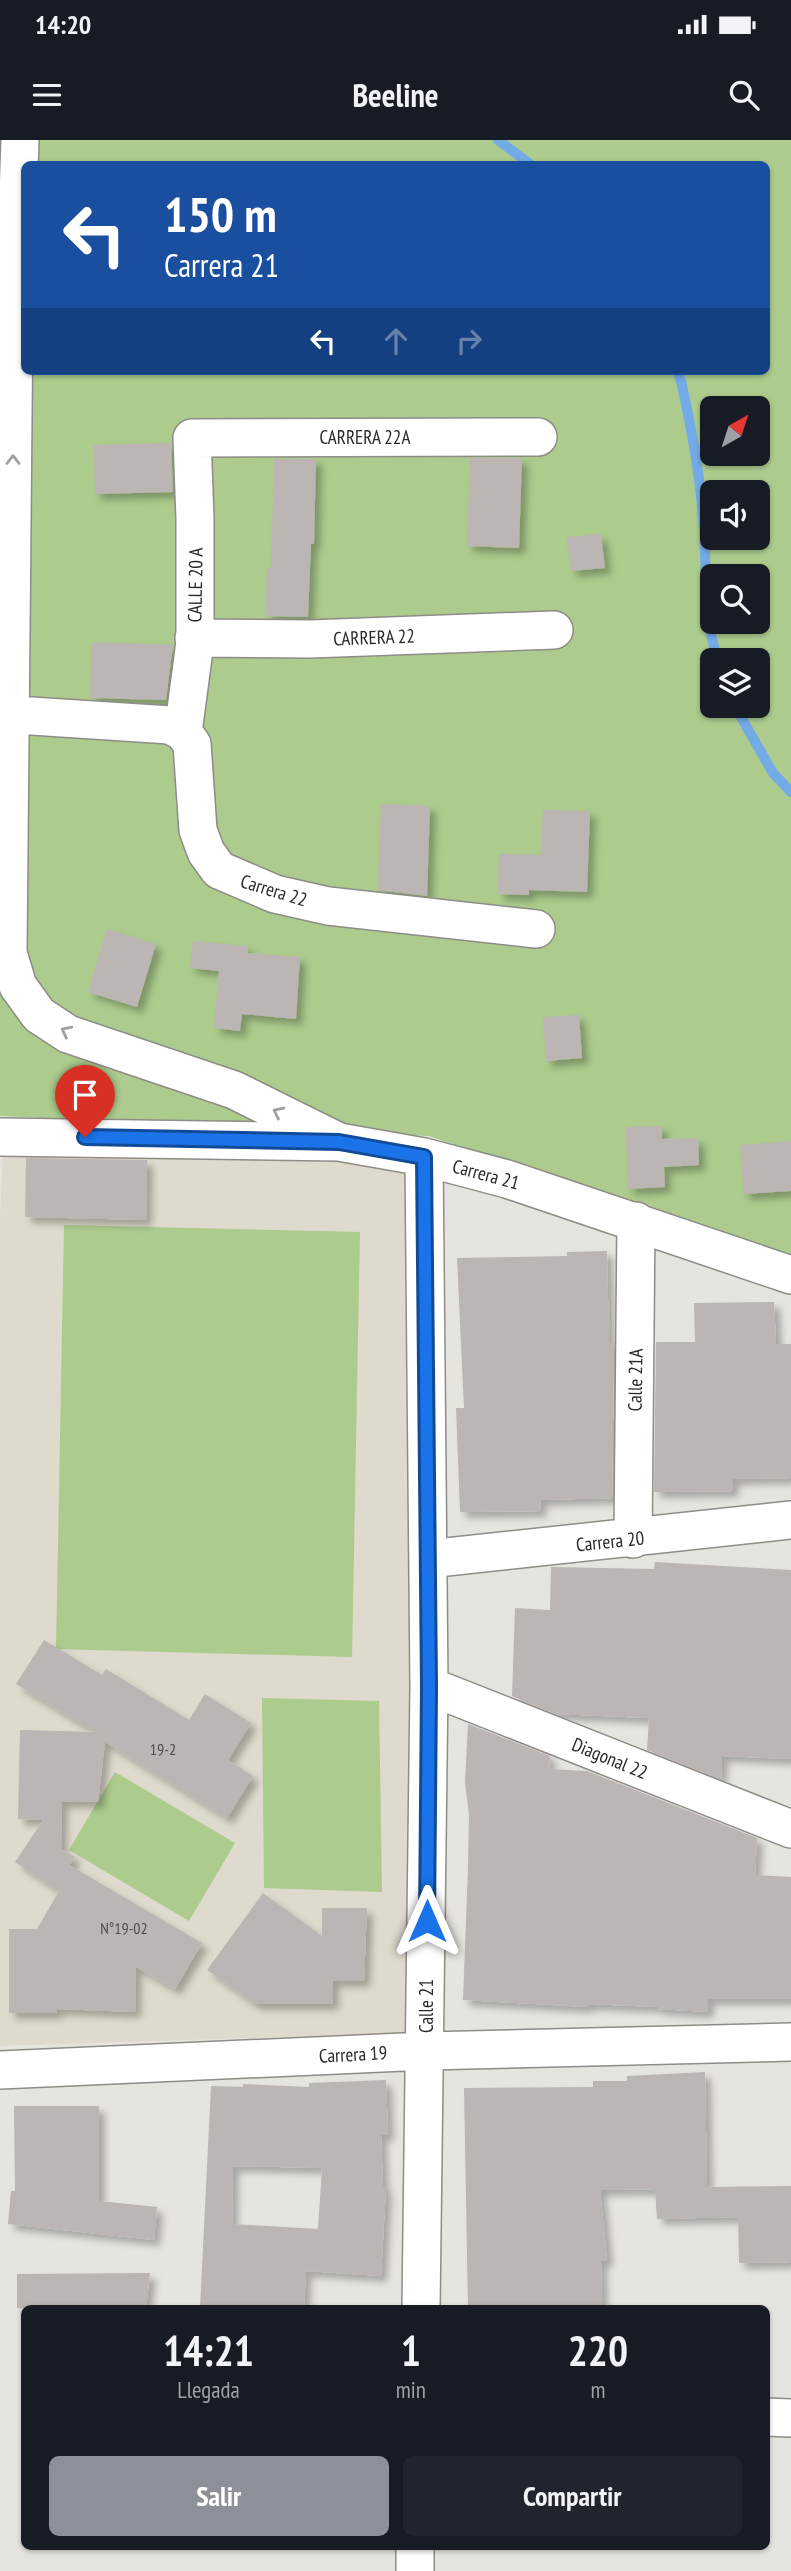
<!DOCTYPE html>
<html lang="es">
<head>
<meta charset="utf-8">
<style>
  :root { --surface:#171b24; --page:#20242c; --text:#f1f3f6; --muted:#9ea1a6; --accent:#8c9099 }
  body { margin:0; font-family:"PT Sans Narrow",sans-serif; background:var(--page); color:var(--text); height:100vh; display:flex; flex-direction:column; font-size:26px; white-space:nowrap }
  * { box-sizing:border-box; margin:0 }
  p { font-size:23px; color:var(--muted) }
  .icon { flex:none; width:38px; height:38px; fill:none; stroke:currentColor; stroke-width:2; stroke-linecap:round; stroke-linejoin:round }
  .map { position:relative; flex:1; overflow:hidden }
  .details { position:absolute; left:21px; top:2165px; width:749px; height:245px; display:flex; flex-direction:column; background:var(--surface); border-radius:10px; box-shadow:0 2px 5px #0004 }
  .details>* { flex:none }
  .top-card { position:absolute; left:21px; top:21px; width:749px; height:214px; border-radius:10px; box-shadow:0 2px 5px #0004; background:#1a4fa0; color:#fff; overflow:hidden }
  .needle { width:46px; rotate:39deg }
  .fabs { position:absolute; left:700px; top:256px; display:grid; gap:14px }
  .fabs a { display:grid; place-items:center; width:70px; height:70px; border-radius:10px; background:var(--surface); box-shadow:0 2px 5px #0004; font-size:35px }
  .pin { position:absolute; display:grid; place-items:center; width:60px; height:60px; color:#fff; margin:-72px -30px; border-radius:50% 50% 50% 0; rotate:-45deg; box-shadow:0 0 7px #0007 }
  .pin .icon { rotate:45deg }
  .me { position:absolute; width:77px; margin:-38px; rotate:0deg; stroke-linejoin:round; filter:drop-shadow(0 0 5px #0008) }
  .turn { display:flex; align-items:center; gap:24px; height:147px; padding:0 28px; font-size:32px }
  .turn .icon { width:91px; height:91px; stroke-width:2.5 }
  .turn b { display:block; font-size:49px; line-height:60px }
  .lanes { display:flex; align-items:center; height:66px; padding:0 28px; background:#0003; justify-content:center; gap:35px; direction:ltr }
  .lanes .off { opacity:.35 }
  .eta { display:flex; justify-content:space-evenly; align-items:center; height:119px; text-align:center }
  .eta b { font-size:42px; font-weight:700; line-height:49px }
  .action { display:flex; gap:14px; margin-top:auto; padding:14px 28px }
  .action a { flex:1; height:80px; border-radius:10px; background:var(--accent); color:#fff; font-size:28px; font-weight:700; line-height:80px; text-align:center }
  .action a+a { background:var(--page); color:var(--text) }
  .status { display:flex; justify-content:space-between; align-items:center; height:49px; padding:0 35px; background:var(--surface); direction:ltr }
  .status svg { height:19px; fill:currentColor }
  header { display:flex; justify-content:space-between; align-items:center; height:91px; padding:0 28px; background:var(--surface); font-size:32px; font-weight:700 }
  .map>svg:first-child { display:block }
  .built { fill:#dedacd }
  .green { fill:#accb8d; fill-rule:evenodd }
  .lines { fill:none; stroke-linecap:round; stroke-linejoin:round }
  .stream { stroke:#73abe7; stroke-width:10 }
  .building { fill:#bbb5b3; fill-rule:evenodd; filter:url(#shadow) }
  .street-casing { stroke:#8e8c87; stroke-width:40 }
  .street { stroke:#fff; stroke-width:37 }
  .oneway { stroke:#9f9f9e }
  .route-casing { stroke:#114b97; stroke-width:18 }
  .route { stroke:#1a73e8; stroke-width:12 }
  .labels { text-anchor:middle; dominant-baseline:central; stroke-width:6; stroke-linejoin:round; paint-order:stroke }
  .number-label { font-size:16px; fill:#4e4c4a }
  .street-label { font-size:19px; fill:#292927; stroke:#fff }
</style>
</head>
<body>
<div class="status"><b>14:20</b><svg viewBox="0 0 49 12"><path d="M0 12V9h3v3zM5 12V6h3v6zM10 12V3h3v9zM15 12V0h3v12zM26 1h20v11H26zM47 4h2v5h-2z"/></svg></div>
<header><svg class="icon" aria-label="menu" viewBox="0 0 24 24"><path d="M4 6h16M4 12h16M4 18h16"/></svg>Beeline<svg class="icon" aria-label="search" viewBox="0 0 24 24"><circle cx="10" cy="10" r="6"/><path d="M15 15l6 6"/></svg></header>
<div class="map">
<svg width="791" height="2431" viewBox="0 0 791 2431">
  <defs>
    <filter id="shadow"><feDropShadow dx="6" dy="6" stdDeviation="3.5" flood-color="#0004"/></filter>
  </defs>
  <rect width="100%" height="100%" fill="#e6e4df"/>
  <path class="built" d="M3 1009 409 1024 415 1287 407 1893 0 1906V1075Z"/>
  <path class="green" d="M0 0H791V1124L642 1069 429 996 0 976ZM24 24H766V231H24ZM712 268H758V313H712ZM712 352H758V397H712ZM712 436H758V481H712ZM712 520H758V565H712Z
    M64 1085 360 1092 352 1517 56 1509Z
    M262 1558 379 1561 382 1752 264 1748Z
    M115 1632 235 1703 189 1781 69 1710Z"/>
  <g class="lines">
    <path class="stream" d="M498 0 530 24
      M677 231 681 241C692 290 701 340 704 391 707 434 703 478 718 520
      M734 565 773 633 791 652"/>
  </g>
  <path class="building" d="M171 303 173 352 95 354 94 305Z
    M470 318H522L519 408 467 406Z
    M274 319H316L314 404H311L308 477 265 476 267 428H271Z
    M601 394 605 428 571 431 567 397Z
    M92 502 173 505 166 560 90 558Z
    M381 664 430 666 427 756 378 750Z
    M543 670 590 671 587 752 529 750V755L498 754 499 714 541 715Z
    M107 789 156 804 137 867 88 852Z
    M193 801 248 806V813L300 817 296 879 242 874 240 891 214 888 219 831 190 828Z
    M579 875 582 918 546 921 543 877Z
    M662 986V999L698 998 699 1025 664 1027 665 1047 628 1049 626 987Z
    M791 1001V1051L744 1054 740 1005Z
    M26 1018 147 1020 146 1080 25 1077Z
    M607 1111 609 1203H614L612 1358 540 1360 541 1371 460 1372 456 1268H464L457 1118 567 1116V1112Z
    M774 1162 776 1204H791V1338L733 1339V1351L654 1352 656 1202H695L694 1163Z
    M655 1422 791 1430V1619L722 1616 721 1639 647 1610 649 1578 556 1574 512 1556 515 1468 550 1470 551 1427 654 1429Z
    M44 1500 102 1535 106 1529 189 1580 205 1554 251 1583 228 1620 253 1636 227 1678 105 1602 98 1662H62L61 1709 75 1717 69 1725 202 1803 175 1849 136 1827 135 1872 57 1869V1873H9V1789H37L59 1751 15 1722 43 1680 18 1679 20 1590 95 1592 16 1544Z
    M468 1584 550 1616 549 1629 587 1631 757 1698 755 1735 791 1737V1859H708V1872L658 1869V1867L588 1864V1867L463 1860 468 1728 469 1674 465 1642Z
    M263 1753 322 1796V1768H367L364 1841H333V1864H255L207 1830Z
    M705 1932 707 2047 791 2046V2122L739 2123 738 2077 657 2079 655 2049 600 2050 607 2121H601L602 2168H468L464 1948 593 1947V1941H627V1936Z
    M386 1940 388 1995H381L383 2047H386L381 2136 306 2131 304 2168H200L211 1946 243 1947V1944L309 1947V1943ZM233 2026 322 2028 318 2089 232 2084Z
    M14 1966H99V2061L157 2067 154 2100 8 2084 11 2051H15Z
    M150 2133 146 2168H17V2134Z"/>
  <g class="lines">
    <defs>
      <path id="street" d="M20 0 14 169 8 813 18 846 39 875 68 894 234 950 339 1002
        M194 498 310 499 554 490
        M0 574 170 585 183 592 192 604 198 690 206 712 219 730 275 754 328 766 536 789
        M183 592 195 502V379L192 298 538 297
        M0 997 339 1002 424 1017 507 1039 791 1135
        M633 1399 636 1081
        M428 1419 791 1380
        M429 1546 791 1689
        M0 1930 426 1911 791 1902
        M421 2168 429 1546 424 1017
        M766 2277 791 2278
        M415 2431V2406"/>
    </defs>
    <use href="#street" class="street-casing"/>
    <use href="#street" class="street"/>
  </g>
  <defs><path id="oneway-chevron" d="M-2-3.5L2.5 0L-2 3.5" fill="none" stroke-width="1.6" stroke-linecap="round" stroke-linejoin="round" transform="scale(1.75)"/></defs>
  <g class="oneway">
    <use href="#oneway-chevron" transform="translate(13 320) rotate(-90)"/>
    <use href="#oneway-chevron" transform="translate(66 891) rotate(-153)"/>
    <use href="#oneway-chevron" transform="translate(278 972) rotate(-154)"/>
  </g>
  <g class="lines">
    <defs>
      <path id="route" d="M85 997 339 1002 424 1017 429 1546 427 1781"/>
    </defs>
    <use href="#route" class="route-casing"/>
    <use href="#route" class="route"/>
  </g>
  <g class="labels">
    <g class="number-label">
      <text x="163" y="1609">19-2</text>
      <text x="124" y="1788">N°19-02</text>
    </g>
    <g class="street-label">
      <text x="365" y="297">CARRERA 22A</text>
      <text transform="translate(195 445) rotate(-89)">CALLE 20 A</text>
      <text transform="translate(374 497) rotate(-2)">CARRERA 22</text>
      <text transform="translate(274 750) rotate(17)">Carrera 22</text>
      <text transform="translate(486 1034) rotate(15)">Carrera 21</text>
      <text transform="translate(635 1240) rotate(-89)">Calle 21A</text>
      <text transform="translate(610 1401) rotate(-6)">Carrera 20</text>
      <text transform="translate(610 1618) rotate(22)">Diagonal 22</text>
      <text transform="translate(426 1866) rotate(-90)">Calle 21</text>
      <text transform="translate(353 1914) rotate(-3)">Carrera 19</text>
    </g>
  </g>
</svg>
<div class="fabs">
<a><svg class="needle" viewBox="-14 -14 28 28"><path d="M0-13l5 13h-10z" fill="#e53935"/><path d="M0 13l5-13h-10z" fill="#9ea1a6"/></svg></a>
<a><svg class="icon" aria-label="sound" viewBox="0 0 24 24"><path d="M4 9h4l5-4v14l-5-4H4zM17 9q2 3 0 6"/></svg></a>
<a><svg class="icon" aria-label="search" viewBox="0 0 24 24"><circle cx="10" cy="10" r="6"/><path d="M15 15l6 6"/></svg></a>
<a><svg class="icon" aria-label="layers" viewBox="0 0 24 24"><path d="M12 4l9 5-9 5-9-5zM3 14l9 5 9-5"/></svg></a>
</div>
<div class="pin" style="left:85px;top:997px;background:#d93025"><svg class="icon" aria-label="arrive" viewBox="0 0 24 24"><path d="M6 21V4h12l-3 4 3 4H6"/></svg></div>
<svg class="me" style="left:427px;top:1781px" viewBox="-20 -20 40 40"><path d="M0-17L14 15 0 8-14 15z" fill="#1a73e8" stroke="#fff" stroke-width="4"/></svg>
<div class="top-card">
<div class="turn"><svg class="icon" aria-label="left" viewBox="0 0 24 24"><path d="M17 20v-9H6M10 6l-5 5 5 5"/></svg><div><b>150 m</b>Carrera 21</div></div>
<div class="lanes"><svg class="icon" aria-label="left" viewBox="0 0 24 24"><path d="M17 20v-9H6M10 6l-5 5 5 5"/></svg><svg class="icon off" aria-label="ahead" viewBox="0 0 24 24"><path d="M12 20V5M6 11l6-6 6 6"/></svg><svg class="icon off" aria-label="right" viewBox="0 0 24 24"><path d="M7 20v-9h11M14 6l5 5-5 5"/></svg></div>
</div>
<section class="details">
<div class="eta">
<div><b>14:21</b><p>Llegada</p></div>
<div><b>1</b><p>min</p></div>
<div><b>220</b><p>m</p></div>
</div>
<div class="action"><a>Salir</a><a>Compartir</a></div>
</section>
</div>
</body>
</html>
